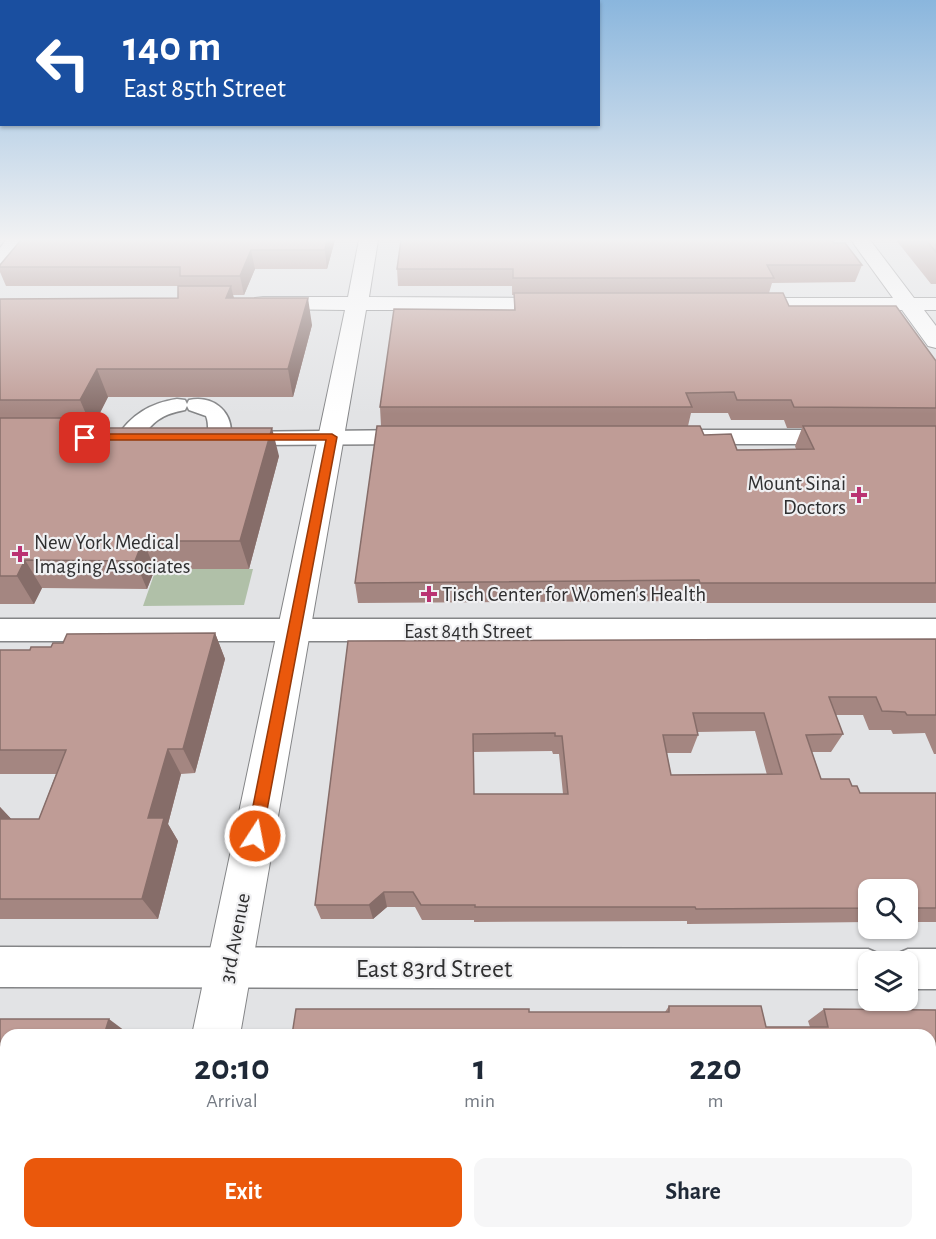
<!DOCTYPE html>
<html lang="en">
<head>
<meta charset="utf-8">
<style>
  :root { --surface:#fff; --page:#f6f6f7; --text:#1f2937; --muted:#747a83; --accent:#ea580c }
  body { margin:0; font-family:"Alegreya Sans",sans-serif; background:var(--page); color:var(--text); height:100vh; display:flex; flex-direction:column; font-size:22px; white-space:nowrap }
  * { box-sizing:border-box; margin:0 }
  p { font-size:20px; color:var(--muted) }
  .icon { flex:none; width:33px; height:33px; fill:none; stroke:currentColor; stroke-width:2; stroke-linecap:round; stroke-linejoin:round }
  .map { position:relative; flex:1; overflow:hidden }
  .panel { position:absolute; left:0px; top:1029px; width:936px; height:210px; display:flex; flex-direction:column; background:var(--surface); border-radius:18px 18px 0 0; box-shadow:0 2px 4px #0004 }
  .panel>* { flex:none }
  .hud { position:absolute; left:0px; top:0px; width:600px; height:126px; box-shadow:0 2px 4px #0004; background:#1a4fa0; color:#fff; overflow:hidden }
  .tools { position:absolute; left:858px; top:879px; display:grid; gap:12px }
  .tools a { display:grid; place-items:center; width:60px; height:60px; border-radius:12px; background:var(--surface); box-shadow:0 2px 4px #0004; font-size:30px }
  .pin { position:absolute; display:grid; place-items:center; width:51px; height:51px; color:#fff; margin:-26px; border-radius:12px; box-shadow:0 3px 9px #0006 }
  .me { position:absolute; width:66px; margin:-33px; rotate:11deg; stroke-linejoin:round; filter:drop-shadow(0 0 4px #0008) }
  .turn { display:flex; align-items:center; gap:21px; height:126px; padding:0 24px; font-size:27px }
  .turn .icon { width:78px; height:78px; stroke-width:2.5 }
  .turn b { display:block; font-size:42px; line-height:51px }
  .eta { display:flex; justify-content:space-evenly; align-items:center; height:102px; text-align:center }
  .eta b { font-size:36px; font-weight:700; line-height:42px }
  .button { display:flex; gap:12px; margin-top:auto; padding:12px 24px }
  .button a { flex:1; height:69px; border-radius:12px; background:var(--accent); color:#fff; font-size:24px; font-weight:700; line-height:69px; text-align:center }
  .button a+a { background:var(--page); color:var(--text) }
  .map>svg:first-child { display:block }
  .green { fill:#b0c0a8 }
  .lines { fill:none; stroke-linecap:round; stroke-linejoin:round }
  .minor-casing { stroke:#848587; stroke-width:3 }
  .major-casing { stroke:#848587; stroke-width:2 }
  .minor { fill:#fff; fill-rule:evenodd }
  .major { fill:#fff; fill-rule:evenodd }
  .wall { fill:#a48681; fill-rule:evenodd }
  .shaded-wall { fill:#866d69 }
  .building { fill:#bf9c96; stroke:#866d69; stroke-width:1.5; fill-rule:evenodd }
  .route { fill:#ea580c; stroke:#983908; stroke-width:1.5 }
  .poi-dot { fill:#ba3272; stroke:#f0f0f2; stroke-width:2 }
  .labels { text-anchor:middle; dominant-baseline:central; stroke-width:4.5; stroke-linejoin:round; paint-order:stroke }
  .poi-label { font-size:21px; fill:#2f2f30; stroke:#f0f0f2; text-anchor:start }
  .street-label { font-size:21px; fill:#2f2f30; stroke:#f0f0f2 }
  .near-street-label { font-size:26px; fill:#2f2f30; stroke:#f0f0f2 }
</style>
</head>
<body>
<div class="map">
<svg width="936" height="1239" viewBox="0 0 936 1239">
  <rect width="100%" height="100%" fill="#e2e3e5"/>
  <path class="green" d="M156 569H253L244 605 143 606Z"/>
  <g class="lines">
    <defs>
      <path id="minor" d="M177 399 185 400 187 404 189 400C212 395 231 410 231 432L415 430 423 432 426 437 423 442 415 444 236 445C227 443 220 445 211 443 206 435 210 425 206 416L189 410 187 406 185 410C175 412 166 414 158 420 144 430 138 448 119 443L116 438C131 415 150 403 177 399Z
        M695 430H838L846 432 849 437 846 442 838 444H695L687 442 684 437 687 432Z
        M0 619H936V641H0Z
        M0 947 868 949 882 955 885 962H868V989L0 987Z
        M908 949H936V989H908V962H891L894 955Z"/>
      <path id="major" d="M6 240H26L7 264 0 266V248Z
        M359 240H378L369 297 559 298 567 299 570 304 567 309 559 310H366L240 1035H192L345 310 263 309 255 308 252 303 255 298 263 297H348Z
        M851 240H870L914 298H936V310H924L936 326V348L928 346 902 310H743L735 309 732 304 735 299 743 298H893Z
        M150 1233H206L205 1239H149Z"/>
    </defs>
    <use href="#minor" class="minor-casing"/>
    <use href="#major" class="major-casing"/>
    <use href="#minor" class="minor"/>
    <use href="#major" class="major"/>
  </g>
  <path class="wall" d="M21 240H335L327 269H255L244 295H233L234 298 312 325 293 397H108L93 427 279 456 249 569H155L147 589 42 588 34 604H0V299L178 298V286H6L0 272V265Z
    M896 240H936V284H931Z
    M834 243 862 265 855 282 772 283 769 293 789 306 936 361V603H693V601L358 603 355 583 381 426 380 407 514 310V295H512V286H398L397 269ZM691 413H728L731 420H784L787 428H802L795 446 796 449 737 450 704 435 688 426Z
    M215 633 225 659 195 773 181 774 168 824 178 841 158 919H0V807L11 819H39L56 774H0V650H30L51 647Z
    M936 639V754H934L925 733 893 734 891 730H869L863 715H836L843 734 831 752H812L821 779 852 786 860 793H936V922H908V890H868V922L687 924V921L474 922V920H422L415 907H387L373 919H321L315 905 348 641ZM755 731 767 775H671L667 753H691L698 735 697 732ZM552 751 553 754H559L563 794H474L473 752Z
    M669 1006 766 1027H810L808 1021 824 1009 936 1010V1221H930V1035H292L529 1012H665Z
    M795 1233H885L887 1239H797Z"/>
  <path class="shaded-wall" d="M327 240H335L327 269 325 250Z
    M251 250 255 269 244 295 240 276Z
    M231 286 237 312 226 298Z
    M308 298 312 325 293 397 288 369Z
    M97 369 108 397 92 428 80 400Z
    M272 428 279 456 249 569 240 541Z
    M143 541 155 569 147 589 135 561Z
    M25 560 42 588 34 604 17 576Z
    M215 633 225 659 195 773 183 749Z
    M168 749 181 774 168 824 178 841 158 919 142 899 148 818Z
    M0 807 18 826 0 829Z
    M384 892 387 907 373 919 369 905Z
    M109 1019 129 1034 128 1035H104Z
    M49 1233H77L75 1239H47Z"/>
  <path class="building" d="M21 240H327L325 250H251L240 276H180V267H0V265Z
    M401 240H832L834 243H845L862 265H767L774 278H513V269H397Z
    M926 240H936V252Z
    M178 286H231L226 298H308L288 369H97L80 400H0V299L178 298Z
    M514 293H783L789 306H896L936 361V408L794 407 791 400H737L734 392 686 393 692 407H380L394 309 515 310Z
    M0 418H70L95 428H272L240 541H143L135 561 25 560 17 576H0Z
    M377 426H700L704 435 731 434 737 450 814 449 803 426H936V583H700L699 580 355 583Z
    M215 633 183 749H168L148 818H164L142 899H0V819H39L66 750H0V650H30L31 647H51L53 643H63L67 634Z
    M936 639V715H907L905 712 882 711 876 697H829L843 734 806 735 821 779H849L852 786H857L860 793H936V908H908V890H868V908L696 909 695 907H475V905H421L413 892H384L369 905H315L348 641ZM693 713H764L782 774 671 775 663 735H698ZM555 733V736H562L568 794H474L473 734Z
    M669 1006H761L766 1027H828L824 1009 936 1010V1217H930V1035H292L296 1009H529V1012H669Z
    M0 1019H109L104 1035H6V1233H49L47 1239H0Z
    M266 1233H440V1239H265Z
    M813 1233H885L887 1239H814Z"/>
  <linearGradient id="sky" x2="0" y2="1"><stop stop-color="#8ab6dd"/><stop offset="0.58" stop-color="#f2f2f3"/><stop offset="1" stop-color="#f2f2f3" stop-opacity="0"/></linearGradient>
  <rect width="936" height="414" fill="url(#sky)"/>
  <path class="route" d="M85 434H332L337 437 261 842 255 844 249 842 247 836 326 440H81V435Z"/>
  <g class="poi-dot">
    <path d="M856 486h6v6h6v6h-6v6h-6v-6h-6v-6h6z"/>
    <path d="M17 545h6v6h6v6h-6v6h-6v-6h-6v-6h6z"/>
    <path d="M426 585h6v6h6v6h-6v6h-6v-6h-6v-6h6z"/>
  </g>
  <g class="labels">
    <g class="poi-label">
      <text x="846" y="483" text-anchor="end">Mount Sinai<tspan x="846" dy="24">Doctors</tspan></text>
      <text x="34" y="542">New York Medical<tspan x="34" dy="24">Imaging Associates</tspan></text>
      <text x="442" y="594">Tisch Center for Women's Health</text>
    </g>
    <g class="street-label">
      <text x="468" y="631">East 84th Street</text>
      <text transform="translate(235 938) rotate(-79)">3rd Avenue</text>
    </g>
    <g class="near-street-label">
      <text x="434" y="969">East 83rd Street</text>
    </g>
  </g>
</svg>
<div class="tools">
<a><svg class="icon" aria-label="search" viewBox="0 0 24 24"><circle cx="10" cy="10" r="6"/><path d="M15 15l6 6"/></svg></a>
<a><svg class="icon" aria-label="layers" viewBox="0 0 24 24"><path d="M12 4l9 5-9 5-9-5zM3 14l9 5 9-5"/></svg></a>
</div>
<div class="pin" style="left:85px;top:438px;background:#d93025"><svg class="icon" aria-label="arrive" viewBox="0 0 24 24"><path d="M6 21V4h12l-3 4 3 4H6"/></svg></div>
<svg class="me" style="left:255px;top:836px" viewBox="-20 -20 40 40"><circle r="17" fill="#ea580c" stroke="#fff" stroke-width="3"/><path d="M0-11L8 9 0 5-8 9z" fill="#fff"/></svg>
<div class="hud">
<div class="turn"><svg class="icon" aria-label="left" viewBox="0 0 24 24"><path d="M17 20v-9H6M10 6l-5 5 5 5"/></svg><div><b>140 m</b>East 85th Street</div></div>
</div>
<section class="panel">
<div class="eta">
<div><b>20:10</b><p>Arrival</p></div>
<div><b>1</b><p>min</p></div>
<div><b>220</b><p>m</p></div>
</div>
<div class="button"><a>Exit</a><a>Share</a></div>
</section>
</div>
</body>
</html>
